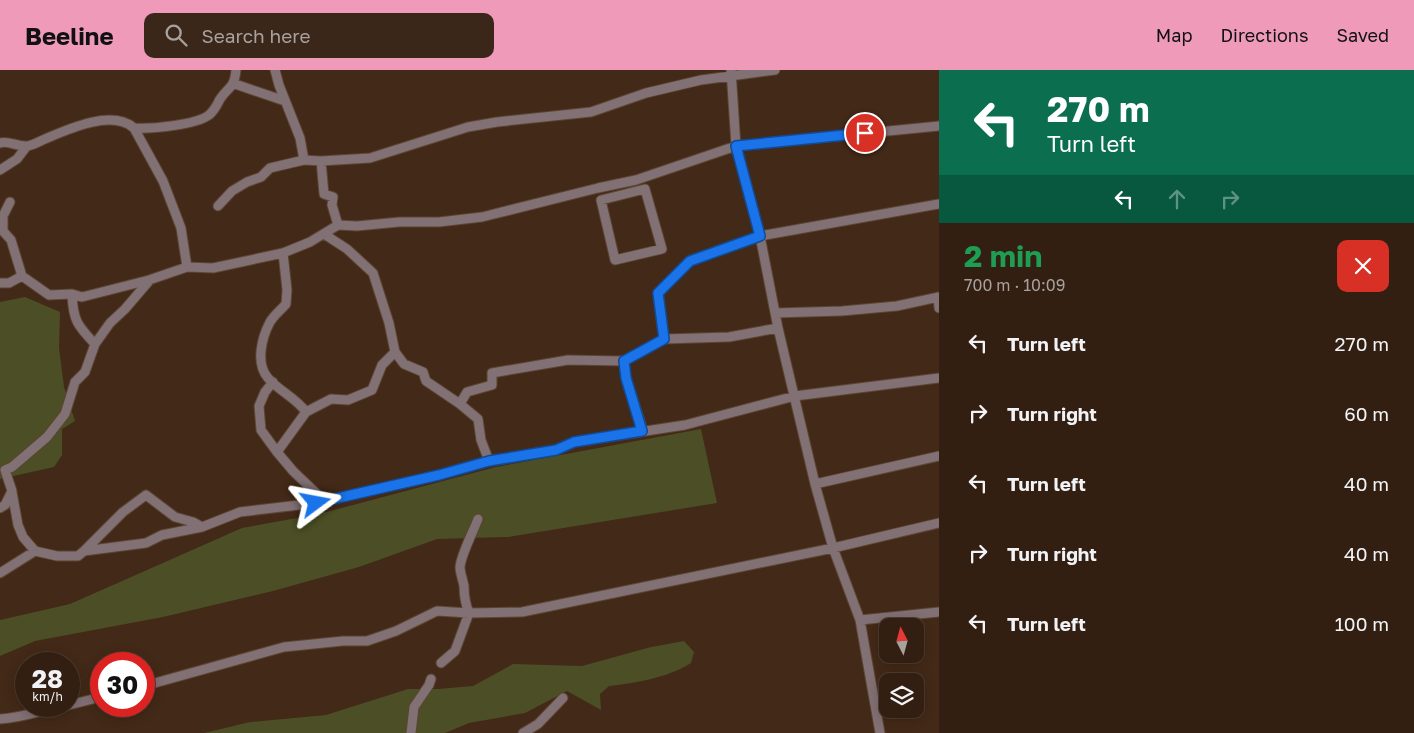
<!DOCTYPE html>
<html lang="en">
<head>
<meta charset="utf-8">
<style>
  :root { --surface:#321f11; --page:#3a271a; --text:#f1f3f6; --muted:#a8a29f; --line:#4d3d31; --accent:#ef9ab8 }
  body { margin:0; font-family:"Golos Text",sans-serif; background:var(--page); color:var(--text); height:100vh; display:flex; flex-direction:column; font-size:19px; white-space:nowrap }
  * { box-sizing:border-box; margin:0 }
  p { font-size:16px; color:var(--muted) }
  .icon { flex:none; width:28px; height:28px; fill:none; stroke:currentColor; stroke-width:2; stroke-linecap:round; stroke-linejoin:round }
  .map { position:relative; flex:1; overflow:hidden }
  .details { display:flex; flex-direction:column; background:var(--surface); width:475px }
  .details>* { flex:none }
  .hud { background:#0b6e4f; color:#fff; overflow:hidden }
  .needle { width:32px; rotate:354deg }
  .tools { position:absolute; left:879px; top:548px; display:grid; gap:10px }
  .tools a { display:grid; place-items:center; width:45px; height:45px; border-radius:10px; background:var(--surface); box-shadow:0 2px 12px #0003,0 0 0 1px var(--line); font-size:25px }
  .speed { position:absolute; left:15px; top:582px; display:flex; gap:10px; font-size:25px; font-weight:700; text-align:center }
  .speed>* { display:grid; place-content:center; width:65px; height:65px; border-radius:50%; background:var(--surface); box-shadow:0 2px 12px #0003,0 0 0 1px var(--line); line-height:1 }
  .speed small { font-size:12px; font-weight:400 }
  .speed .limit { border:8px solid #d22; background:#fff; color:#111 }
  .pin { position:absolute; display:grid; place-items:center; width:42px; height:42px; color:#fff; margin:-21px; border:2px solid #fff; border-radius:50%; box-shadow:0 1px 5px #0007 }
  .me { position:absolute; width:55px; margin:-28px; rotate:77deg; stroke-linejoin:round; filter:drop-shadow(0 0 4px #0008) }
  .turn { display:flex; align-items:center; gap:18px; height:105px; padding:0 25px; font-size:22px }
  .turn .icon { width:65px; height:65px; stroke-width:2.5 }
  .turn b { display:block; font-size:35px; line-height:42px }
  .lanes { display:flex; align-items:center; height:48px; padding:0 25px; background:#0003; justify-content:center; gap:25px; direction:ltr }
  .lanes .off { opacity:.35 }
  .round { display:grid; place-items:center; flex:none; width:52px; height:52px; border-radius:10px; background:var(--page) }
  .head { display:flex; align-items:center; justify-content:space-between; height:85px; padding:0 25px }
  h1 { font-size:30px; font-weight:700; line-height:38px; color:#1e9e55 }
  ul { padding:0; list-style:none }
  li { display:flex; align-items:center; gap:15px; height:70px; padding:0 25px }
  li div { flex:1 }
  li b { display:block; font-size:19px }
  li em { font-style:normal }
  header { display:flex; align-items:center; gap:30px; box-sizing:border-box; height:70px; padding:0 25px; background:var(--accent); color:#111 }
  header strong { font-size:24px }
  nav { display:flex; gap:28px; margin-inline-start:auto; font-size:18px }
  .search { width:350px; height:45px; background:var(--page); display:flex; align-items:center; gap:12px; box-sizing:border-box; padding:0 18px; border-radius:10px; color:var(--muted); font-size:19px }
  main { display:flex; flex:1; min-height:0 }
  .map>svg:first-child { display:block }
  .green { fill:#4c4e25 }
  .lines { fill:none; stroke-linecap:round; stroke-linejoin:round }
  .minor-casing { stroke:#5d4433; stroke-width:11 }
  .minor { stroke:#817074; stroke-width:9 }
  .route-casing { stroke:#114b97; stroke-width:12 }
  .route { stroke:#1a73e8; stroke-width:9 }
</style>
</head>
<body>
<header>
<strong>Beeline</strong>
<div class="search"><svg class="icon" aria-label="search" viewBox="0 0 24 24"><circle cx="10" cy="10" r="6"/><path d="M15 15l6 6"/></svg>Search here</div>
<nav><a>Map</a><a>Directions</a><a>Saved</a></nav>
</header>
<main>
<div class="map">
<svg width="939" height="663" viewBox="0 0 939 663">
  <rect width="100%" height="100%" fill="#432917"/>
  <path class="green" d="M25 227 60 242 59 278 64 317 75 351 62 359V385L54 397 0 409V232Z
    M701 359 717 433 508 467 437 469 359 497 273 521 163 547 35 571 0 586V550L70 534 242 458 319 444 496 397Z
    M684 571 694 582 691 593C667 608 636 613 609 616L600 624 601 640 567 621 525 643 469 653 445 663H204L250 652 326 645 408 619H438L473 616 513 594 582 596 651 577Z"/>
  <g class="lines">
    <defs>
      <path id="minor" d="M275 0 279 15 300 68 304 90
        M731 0 736 76 760 166 778 258 815 414 833 478 860 550 880 663
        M235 14 285 31
        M134 58 163 111 181 158 187 197
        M0 73C9 70 17 77 27 76 32 76 40 71 45 69 68 59 112 39 134 58 151 59 196 55 209 45 215 40 217 35 220 29 230 15 234 19 236 0
        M321 91 324 124 333 127 332 135 338 155
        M0 100 17 89 27 76
        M645 119 662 179 615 190 601 130Z
        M10 132 3 146V161L11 170 22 206
        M218 136 232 121 247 112 261 107 270 98 304 90 321 91 370 88 468 57 497 52 591 42 646 23 701 10 775 0
        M283 183 287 220 286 234C281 240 274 245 270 252 262 267 255 293 268 308 279 321 296 328 306 342
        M0 213H9L22 206 49 225 72 224 82 227 149 210 187 197 213 198 283 183 310 172 338 155 357 156 399 152H439L482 147 598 118 636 110 736 76 939 56
        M72 224C73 251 78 256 95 274
        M938 227 939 238
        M775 243 842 241 897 236 939 227
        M664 269 658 223 690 191 760 166 939 134
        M395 282 404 294 423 302 426 311 460 334 478 349 481 370 489 391
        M624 291 626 308 643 361
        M273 312 265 322 259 336 261 360 277 382
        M460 334 467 322 492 315V303L568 290 624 291 664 269 729 267 778 258
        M815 414 939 386
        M12 422 18 455 23 467 35 481
        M316 433V423L293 401 277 382 306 342 331 329 348 330 372 320 382 295 395 282 389 253 373 203 347 179 324 164
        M0 438 5 435 12 421 5 400 12 397 47 367 65 344 75 312 85 302 95 274 110 253 125 239 149 211
        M84 481 123 442 146 425 175 447 193 452 202 457
        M0 503 35 481 57 486H78L84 481 146 473 162 465 202 457 240 442 316 433 439 405 489 391 556 380 574 372 685 355 795 326 939 308
        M860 550 939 542
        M441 593 455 581 469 543C465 533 464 526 464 516 463 510 460 503 460 497 461 485 473 462 478 449
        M144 616 284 577 343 571H367L396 561 437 541 469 543 522 542 833 478 939 453
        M69 635 101 627
        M0 649C22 648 42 640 63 636
        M411 663 414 637 429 615 431 609
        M523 663 538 654 563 628"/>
    </defs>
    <use href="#minor" class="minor-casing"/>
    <use href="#minor" class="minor"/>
  </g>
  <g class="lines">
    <defs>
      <path id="route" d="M316 433 439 405 489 391 556 380 574 372 642 361 626 308 624 291 664 269 658 223 690 191 760 166 736 76 865 63"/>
    </defs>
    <use href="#route" class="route-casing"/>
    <use href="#route" class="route"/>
  </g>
</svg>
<div class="tools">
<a><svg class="needle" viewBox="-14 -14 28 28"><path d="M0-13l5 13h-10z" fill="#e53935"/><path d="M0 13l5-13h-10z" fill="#a8a29f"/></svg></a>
<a><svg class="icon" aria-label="layers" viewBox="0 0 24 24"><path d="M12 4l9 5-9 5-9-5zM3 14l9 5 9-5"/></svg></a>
</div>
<div class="speed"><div>28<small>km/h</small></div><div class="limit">30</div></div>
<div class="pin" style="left:865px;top:63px;background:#d93025"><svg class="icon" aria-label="arrive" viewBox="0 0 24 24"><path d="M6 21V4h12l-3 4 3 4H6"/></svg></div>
<svg class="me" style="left:316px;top:433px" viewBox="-20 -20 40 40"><path d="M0-17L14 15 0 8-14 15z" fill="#1a73e8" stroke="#fff" stroke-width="4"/></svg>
</div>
<section class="details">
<div class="hud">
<div class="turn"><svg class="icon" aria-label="left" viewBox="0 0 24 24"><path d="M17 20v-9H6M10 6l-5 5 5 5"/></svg><div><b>270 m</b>Turn left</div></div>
<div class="lanes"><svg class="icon" aria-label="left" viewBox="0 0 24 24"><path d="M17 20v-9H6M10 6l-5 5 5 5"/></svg><svg class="icon off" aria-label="ahead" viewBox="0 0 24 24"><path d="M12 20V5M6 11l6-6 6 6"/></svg><svg class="icon off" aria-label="right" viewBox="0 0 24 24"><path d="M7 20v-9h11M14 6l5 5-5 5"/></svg></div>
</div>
<div class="head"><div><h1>2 min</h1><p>700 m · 10:09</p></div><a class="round" style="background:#d93025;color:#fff"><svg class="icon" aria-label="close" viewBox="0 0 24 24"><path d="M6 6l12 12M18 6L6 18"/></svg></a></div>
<ul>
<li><svg class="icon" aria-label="left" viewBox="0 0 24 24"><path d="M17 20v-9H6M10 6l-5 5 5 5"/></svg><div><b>Turn left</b></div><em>270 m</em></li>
<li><svg class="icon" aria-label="right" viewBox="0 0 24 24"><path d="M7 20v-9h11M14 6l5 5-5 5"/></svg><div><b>Turn right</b></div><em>60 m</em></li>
<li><svg class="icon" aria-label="left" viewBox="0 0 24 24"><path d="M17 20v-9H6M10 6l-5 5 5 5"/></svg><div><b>Turn left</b></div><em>40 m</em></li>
<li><svg class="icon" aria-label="right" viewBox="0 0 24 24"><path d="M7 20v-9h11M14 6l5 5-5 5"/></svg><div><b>Turn right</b></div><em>40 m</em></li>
<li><svg class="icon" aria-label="left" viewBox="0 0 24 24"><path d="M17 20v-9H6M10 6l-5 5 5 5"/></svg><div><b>Turn left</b></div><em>100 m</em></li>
</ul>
</section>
</main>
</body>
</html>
